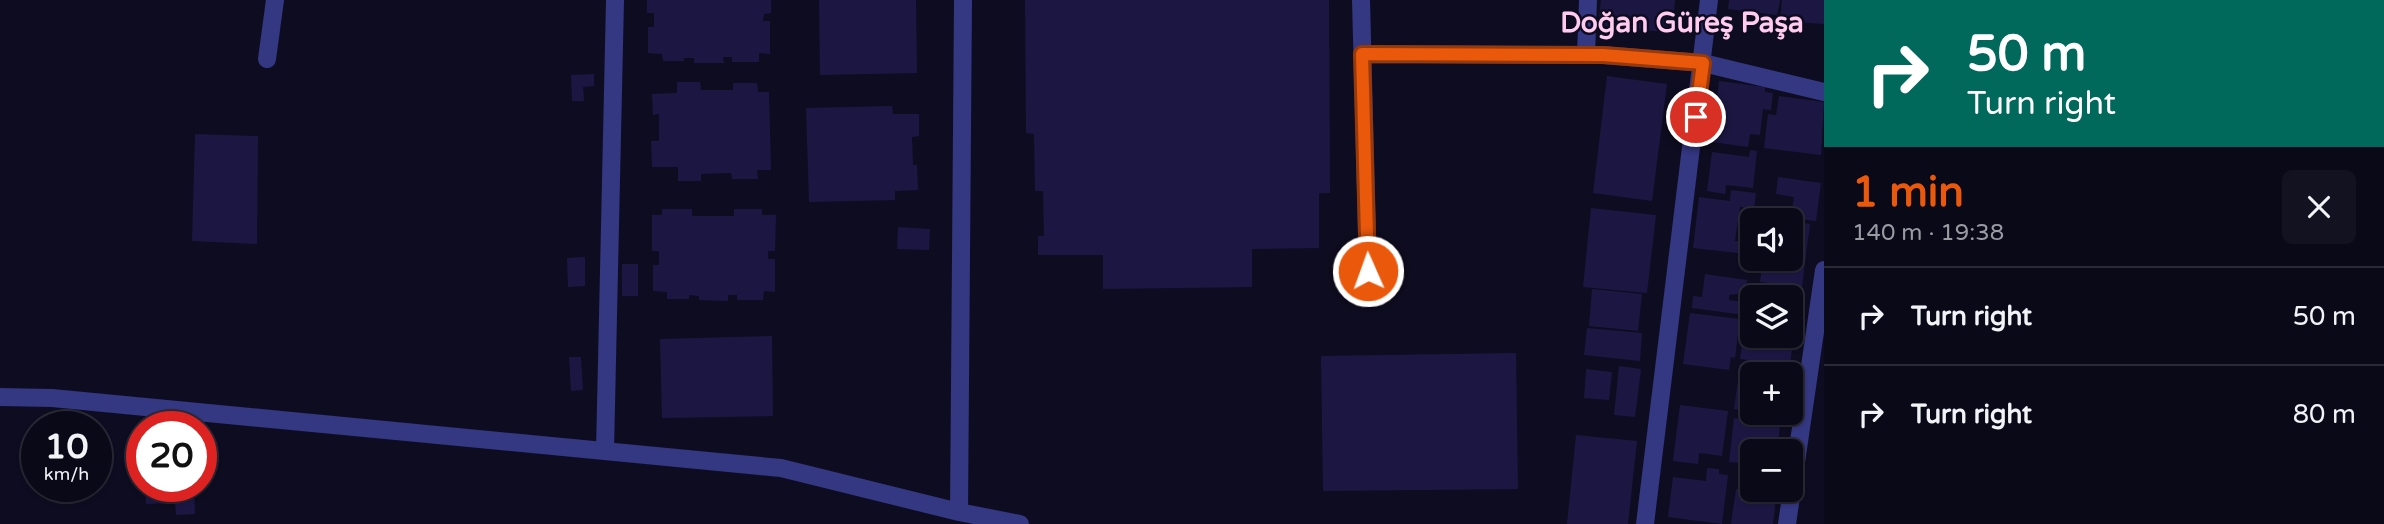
<!DOCTYPE html>
<html lang="en">
<head>
<meta charset="utf-8">
<style>
  :root { --surface:#0a0918; --page:#131221; --text:#f1f3f6; --muted:#999aa2; --line:#2a2a37; --accent:#ea580c }
  body { margin:0; font-family:"Varela Round",sans-serif; background:var(--page); color:var(--text); height:100vh; display:flex; flex-direction:column; font-size:26px; white-space:nowrap }
  * { box-sizing:border-box; margin:0 }
  p { font-size:23px; color:var(--muted) }
  .icon { flex:none; width:38px; height:38px; fill:none; stroke:currentColor; stroke-width:2; stroke-linecap:round; stroke-linejoin:round }
  .map { position:relative; flex:1; overflow:hidden }
  .side { display:flex; flex-direction:column; background:var(--surface); width:560px }
  .side>* { flex:none }
  .banner { background:#00695c; color:#fff; overflow:hidden }
  .tools { position:absolute; left:1740px; top:208px; display:grid; gap:14px }
  .tools a { display:grid; place-items:center; width:63px; height:63px; border-radius:10px; background:var(--surface); box-shadow:0 2px 5px #0004,0 0 0 2px var(--line); font-size:35px }
  .speed { position:absolute; left:21px; top:411px; display:flex; gap:14px; font-size:35px; font-weight:700; text-align:center }
  .speed>* { display:grid; place-content:center; width:91px; height:91px; border-radius:50%; background:var(--surface); box-shadow:0 2px 5px #0004,0 0 0 2px var(--line); line-height:1 }
  .speed small { font-size:18px; font-weight:400 }
  .speed .limit { border:10px solid #d22; background:#fff; color:#111 }
  .pin { position:absolute; display:grid; place-items:center; width:60px; height:60px; color:#fff; margin:-30px; border:4px solid #fff; border-radius:50%; box-shadow:0 2px 7px #0007 }
  .me { position:absolute; width:77px; margin:-38px; rotate:358deg; stroke-linejoin:round; filter:drop-shadow(0 0 5px #0008) }
  .turn { display:flex; align-items:center; gap:24px; height:147px; padding:0 28px; font-size:32px }
  .turn .icon { width:91px; height:91px; stroke-width:2.5 }
  .turn b { display:block; font-size:49px; line-height:60px }
  .round { display:grid; place-items:center; flex:none; width:74px; height:74px; border-radius:10px; background:var(--page) }
  .summary { display:flex; align-items:center; justify-content:space-between; height:119px; padding:0 28px }
  h1 { font-size:42px; font-weight:800; line-height:52px; color:var(--accent) }
  ul { padding:0; list-style:none }
  li { display:flex; align-items:center; gap:21px; height:98px; padding:0 28px; border-top:2px solid var(--line) }
  li div { flex:1 }
  li b { display:block; font-size:26px }
  li em { font-style:normal }
  main { display:flex; flex:1; min-height:0 }
  .map>svg:first-child { display:block }
  .building { fill:#1c1742 }
  .lines { fill:none; stroke-linecap:round; stroke-linejoin:round }
  .minor { stroke:#343781; stroke-width:18 }
  .route-casing { stroke:#983908; stroke-width:18 }
  .route { stroke:#ea580c; stroke-width:12 }
  .labels { text-anchor:middle; dominant-baseline:central; stroke-width:5; stroke-linejoin:round; paint-order:stroke }
  .district-label { font-size:28px; font-weight:bold; fill:#ffccf0; stroke:#0e0c20 }
</style>
</head>
<body>
<main>
<div class="map">
<svg width="1824" height="524" viewBox="0 0 1824 524">
  <rect width="100%" height="100%" fill="#0e0c20"/>
  <path class="building" d="M647 0H771V13L764 14 763 21H770V54L759 53V62H732V57H723L724 63H694V58H684V61H663L662 54 648 53V27H654V13H647Z
    M819 0H916L917 73 820 75Z
    M1025 0H1329L1330 193H1319V248L1252 249V287L1103 289V255H1038V236H1044L1043 191H1035L1034 134 1026 133Z
    M1601 0H1675L1672 33 1598 25Z
    M1729 0H1780L1777 15 1728 9Z
    M1782 0H1824V24L1780 21Z
    M594 74V86L583 87 584 101H572L571 75Z
    M1607 76 1667 84 1652 201 1593 193Z
    M1719 81 1765 87V92L1773 93 1771 110 1763 109 1760 135 1750 134 1748 147 1712 142Z
    M677 82H700L701 90H733V83H757L758 92H769L771 170H757L758 179H732L731 173 701 174V181H678V167H652L651 141H659V114L653 115 652 94 677 93Z
    M1779 96 1824 102 1821 155 1764 148 1768 114 1776 115Z
    M892 106 893 114H919V136L912 137 913 165H917L918 190 895 191V200L809 202 806 108Z
    M195 134 258 136 257 244 192 241Z
    M1750 150 1757 151 1753 188 1726 185 1725 194 1707 191 1712 152 1749 157Z
    M1778 177 1821 183 1816 221 1773 216 1774 206 1792 208 1794 197 1776 194Z
    M1731 190 1756 193 1754 209 1740 207 1735 241 1749 242 1747 254 1693 248 1699 197 1730 201Z
    M1591 208 1656 215 1647 293 1583 287Z
    M662 209H692V216H734V209H762V215H776L775 251H768V259H775V292L764 291 763 300H737V295H728V301L699 300V296L689 295V299H667V292L653 291V265H659V251H652V215H662Z
    M1790 221 1810 224 1802 287 1760 282 1763 259H1790Z
    M898 227 930 229 929 250 897 249Z
    M585 257V286L568 287 567 258Z
    M622 264H638V296H622Z
    M1705 274 1747 280 1745 293 1729 295V300L1745 302 1744 315 1692 308 1693 296 1702 297Z
    M1592 289 1642 294 1638 331 1589 326Z
    M1761 290 1799 295 1790 365 1740 359 1747 304 1752 305V336H1790V298H1761Z
    M1690 313 1740 319 1735 358 1731 357 1729 370 1683 364Z
    M1587 328 1642 333 1640 361 1584 355Z
    M772 336 773 416 662 418 660 339Z
    M1516 353 1518 489 1323 491 1321 356Z
    M569 357H581L583 390 571 391Z
    M1740 365 1785 370V374H1752V412L1734 409Z
    M1619 366 1641 369 1635 417 1614 415Z
    M1586 369 1612 372 1609 400 1584 398Z
    M1680 405 1728 411 1722 456 1699 453 1698 464 1673 461Z
    M1763 416 1781 418 1777 452H1752V464L1729 462 1734 418 1762 422Z
    M1576 435 1637 441 1628 524H1567Z
    M1707 468 1719 469V474L1728 475 1722 524 1668 517 1673 477 1706 481Z
    M145 486H194L195 514 176 515 175 503 146 504Z
    M1749 486H1752V490H1777L1773 524H1731L1736 489 1748 490Z"/>
  <g class="lines">
    <path class="minor" d="M1361 0 1368 271
      M1362 54 1603 55 1703 63 1824 92
      M1586 55 1588 0
      M267 59 275 0
      M0 397 52 398 781 468 959 512 1020 524
      M605 451 615 0
      M959 512 963 0
      M1645 524 1709 0
      M1787 524 1824 270"/>
  </g>
  <g class="lines">
    <defs>
      <path id="route" d="M1368 271 1362 54 1603 55 1703 63 1696 117"/>
    </defs>
    <use href="#route" class="route-casing"/>
    <use href="#route" class="route"/>
  </g>
  <g class="labels">
    <g class="district-label">
      <text x="1682" y="23">Doğan Güreş Paşa</text>
    </g>
  </g>
</svg>
<div class="tools">
<a><svg class="icon" aria-label="sound" viewBox="0 0 24 24"><path d="M4 9h4l5-4v14l-5-4H4zM17 9q2 3 0 6"/></svg></a>
<a><svg class="icon" aria-label="layers" viewBox="0 0 24 24"><path d="M12 4l9 5-9 5-9-5zM3 14l9 5 9-5"/></svg></a>
<a>+</a>
<a>−</a>
</div>
<div class="speed"><div>10<small>km/h</small></div><div class="limit">20</div></div>
<div class="pin" style="left:1696px;top:117px;background:#d93025"><svg class="icon" aria-label="arrive" viewBox="0 0 24 24"><path d="M6 21V4h12l-3 4 3 4H6"/></svg></div>
<svg class="me" style="left:1368px;top:271px" viewBox="-20 -20 40 40"><circle r="17" fill="#ea580c" stroke="#fff" stroke-width="3"/><path d="M0-11L8 9 0 5-8 9z" fill="#fff"/></svg>
</div>
<section class="side">
<div class="banner">
<div class="turn"><svg class="icon" aria-label="right" viewBox="0 0 24 24"><path d="M7 20v-9h11M14 6l5 5-5 5"/></svg><div><b>50 m</b>Turn right</div></div>
</div>
<div class="summary"><div><h1>1 min</h1><p>140 m · 19:38</p></div><a class="round"><svg class="icon" aria-label="close" viewBox="0 0 24 24"><path d="M6 6l12 12M18 6L6 18"/></svg></a></div>
<ul>
<li><svg class="icon" aria-label="right" viewBox="0 0 24 24"><path d="M7 20v-9h11M14 6l5 5-5 5"/></svg><div><b>Turn right</b></div><em>50 m</em></li>
<li><svg class="icon" aria-label="right" viewBox="0 0 24 24"><path d="M7 20v-9h11M14 6l5 5-5 5"/></svg><div><b>Turn right</b></div><em>80 m</em></li>
</ul>
</section>
</main>
</body>
</html>
